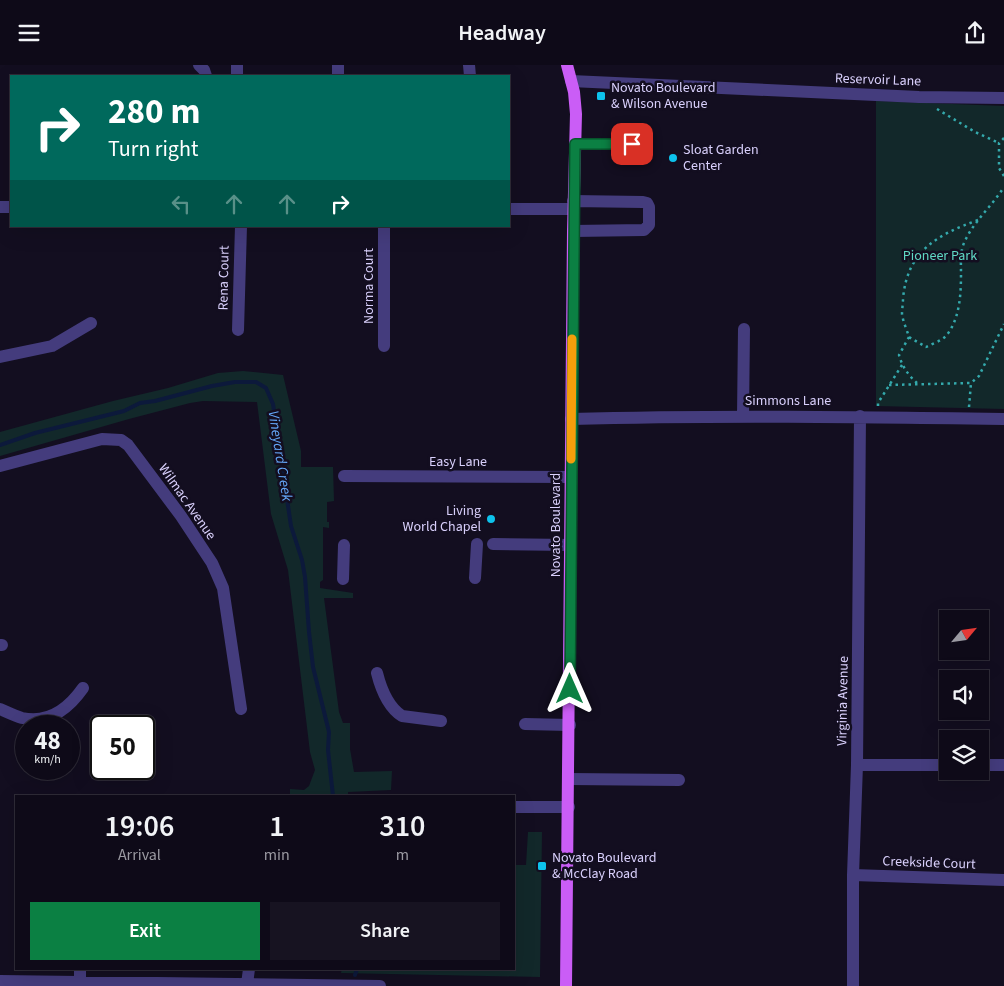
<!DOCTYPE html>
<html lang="en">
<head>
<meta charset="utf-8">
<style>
  :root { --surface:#0e0a18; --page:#171321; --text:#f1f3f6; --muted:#9b9aa2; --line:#2e2b37; --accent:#0b8043 }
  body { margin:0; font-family:"Source Sans 3",sans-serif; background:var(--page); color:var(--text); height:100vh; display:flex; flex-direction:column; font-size:19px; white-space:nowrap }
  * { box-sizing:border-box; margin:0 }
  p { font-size:16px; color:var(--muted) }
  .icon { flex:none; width:28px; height:28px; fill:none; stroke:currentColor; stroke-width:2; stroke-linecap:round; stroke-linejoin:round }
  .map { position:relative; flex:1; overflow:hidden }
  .drawer { position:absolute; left:15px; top:730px; width:500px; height:175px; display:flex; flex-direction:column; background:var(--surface); border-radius:0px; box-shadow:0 5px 20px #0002,0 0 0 1px var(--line) }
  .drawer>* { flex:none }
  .guide { position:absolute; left:10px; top:10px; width:500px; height:152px; border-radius:0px; box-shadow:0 5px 20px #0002,0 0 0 1px var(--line); background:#00695c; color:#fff; overflow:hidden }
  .needle { width:32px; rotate:61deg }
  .buttons { position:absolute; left:939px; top:545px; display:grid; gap:10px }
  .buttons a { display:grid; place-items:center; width:50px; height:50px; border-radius:0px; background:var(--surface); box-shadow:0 5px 20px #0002,0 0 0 1px var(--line); font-size:25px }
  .speed { position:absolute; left:15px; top:650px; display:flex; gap:10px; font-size:25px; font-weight:700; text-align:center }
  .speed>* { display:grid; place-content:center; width:65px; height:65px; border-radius:50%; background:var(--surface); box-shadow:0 5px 20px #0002,0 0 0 1px var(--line); line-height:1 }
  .speed small { font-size:12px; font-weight:400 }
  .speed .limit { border:2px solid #111; border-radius:8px; background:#fff; color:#111 }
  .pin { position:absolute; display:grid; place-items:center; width:42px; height:42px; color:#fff; margin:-21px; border-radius:10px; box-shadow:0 2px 8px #0006 }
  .me { position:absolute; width:55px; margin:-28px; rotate:0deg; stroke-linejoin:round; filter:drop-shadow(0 0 4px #0008) }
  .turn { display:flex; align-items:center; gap:18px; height:105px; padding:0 15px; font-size:22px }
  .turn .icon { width:65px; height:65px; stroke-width:2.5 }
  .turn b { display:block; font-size:35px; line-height:42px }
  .lanes { display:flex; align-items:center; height:48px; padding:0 15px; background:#0003; justify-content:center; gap:25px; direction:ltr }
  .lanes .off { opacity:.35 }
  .eta { display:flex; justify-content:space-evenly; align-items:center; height:85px; text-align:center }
  .eta b { font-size:30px; font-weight:600; line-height:35px }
  .cta { display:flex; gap:10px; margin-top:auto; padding:10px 15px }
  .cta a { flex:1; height:58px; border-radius:0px; background:var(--accent); color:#fff; font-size:20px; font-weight:600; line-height:58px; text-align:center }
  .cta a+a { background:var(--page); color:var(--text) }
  header { display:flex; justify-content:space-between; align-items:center; height:65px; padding:0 15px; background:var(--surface); font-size:22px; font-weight:600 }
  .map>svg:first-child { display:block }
  .green { fill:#12282a }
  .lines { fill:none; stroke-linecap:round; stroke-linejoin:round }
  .stream { stroke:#0c193b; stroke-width:4 }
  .path { stroke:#34a9ac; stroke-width:2.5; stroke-dasharray:2.5 4; stroke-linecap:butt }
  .minor { stroke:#443c7d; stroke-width:12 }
  .major { stroke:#ca5df6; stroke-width:12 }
  .route-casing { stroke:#07532c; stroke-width:12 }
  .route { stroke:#0b8043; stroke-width:9 }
  .slow { stroke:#f59e0b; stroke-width:9 }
  .poi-dot { fill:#0dc2ec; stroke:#130e20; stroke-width:2 }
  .labels { text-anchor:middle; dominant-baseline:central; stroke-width:5; stroke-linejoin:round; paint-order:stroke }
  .street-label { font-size:14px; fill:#d9d0fc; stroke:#130e20 }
  .poi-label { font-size:14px; fill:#d9d0fc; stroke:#130e20; text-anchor:start }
  .park-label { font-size:14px; fill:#60d8c5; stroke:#130e20 }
  .water-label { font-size:15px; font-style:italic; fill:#64a6f7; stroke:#130e20 }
</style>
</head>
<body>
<header><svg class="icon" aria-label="menu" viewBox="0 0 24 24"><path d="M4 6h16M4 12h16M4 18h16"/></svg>Headway<svg class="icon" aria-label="share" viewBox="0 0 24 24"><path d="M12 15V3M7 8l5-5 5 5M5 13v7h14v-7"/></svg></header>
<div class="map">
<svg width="1004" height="921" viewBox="0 0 1004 921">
  <rect width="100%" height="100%" fill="#130e20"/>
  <path class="green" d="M876 36 1004 41V344L876 341Z
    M243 306 283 310 301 386V402H333L334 436 327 437V457H329V463L323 462V515L320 517V523L353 528V533H324L339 647 343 658H350V684L354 707 392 706 391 725 348 727V731H290V724L304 725 309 721 315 705 310 687 288 505 271 449 257 337 203 336 190 338 129 354 0 391V367L113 336 168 323 218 308Z
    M528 767H542L540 912 341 908 342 904H514V800H526Z"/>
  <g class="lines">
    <path class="stream" d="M0 380 35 368 124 346 140 338 155 336 212 321 235 317H256L266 323 273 339 291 461 302 495 305 512 309 567 313 602 329 667 328 685 333 731
      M355 910 357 904"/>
    <path class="path" d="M937 44 975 67 999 78
      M1004 73 999 78V103L1004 111
      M978 155C937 170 907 186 903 234 903 239 902 244 902 249 903 257 907 265 909 272L926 282C932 279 941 276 946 271 960 254 961 229 961 208 961 199 960 187 964 178 973 157 992 141 1004 122
      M909 272 899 290C902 301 908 310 917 318
      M889 320 971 318 979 311 1004 259
      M878 341V338L902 300
      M969 342 971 318"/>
    <path class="minor" d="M199 0 204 5 206 11
      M469 0 470 11
      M237 11V0
      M338 11V0
      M571 16 919 32 1004 33
      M575 79H632
      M0 142H11
      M509 144H573
      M573 166 644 165 649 160V142L647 138 643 137 573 136
      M238 265 241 161
      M384 281V161
      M0 292 52 281 91 258
      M743 351 744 264
      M571 354C716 350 860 352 1004 354
      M0 401 102 374 121 375 128 380 181 451 212 498 223 523 241 644
      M344 411 571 412
      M493 479 571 480
      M475 513 477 479
      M343 514 344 480
      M0 580H2
      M377 608C381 624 388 642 402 651L441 656
      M0 644C7 647 15 651 22 653 49 659 69 643 83 623
      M525 659 570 660
      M857 700H948
      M980 700H1004
      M569 714 679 715
      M514 742H569
      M853 810 1004 815
      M80 904V917
      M0 916 380 921
      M247 919 249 904
      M853 921V810L857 700 860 351"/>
    <path class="major" d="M566 921 573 166 576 49 574 27 567 0"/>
  </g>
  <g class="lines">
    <defs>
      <path id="route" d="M570 624 575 79H632"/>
    </defs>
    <use href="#route" class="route-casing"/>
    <use href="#route" class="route"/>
    <path class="slow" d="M571 394 572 274"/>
  </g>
  <g class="poi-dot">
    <rect x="596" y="26" width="10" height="10" rx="2.5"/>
    <circle cx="673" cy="93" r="5"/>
    <circle cx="491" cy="454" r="5"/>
    <rect x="537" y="796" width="10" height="10" rx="2.5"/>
  </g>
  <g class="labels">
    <g class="street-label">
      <text transform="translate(878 15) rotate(2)">Reservoir Lane</text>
      <text transform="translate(224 213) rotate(-89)">Rena Court</text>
      <text transform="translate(369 221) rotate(-90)">Norma Court</text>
      <text x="788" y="336">Simmons Lane</text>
      <text x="458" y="397">Easy Lane</text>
      <text transform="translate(187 437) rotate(55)">Wilmac Avenue</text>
      <text transform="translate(556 460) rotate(-90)">Novato Boulevard</text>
      <text transform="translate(843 636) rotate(-89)">Virginia Avenue</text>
      <text transform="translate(929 798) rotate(2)">Creekside Court</text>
    </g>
    <g class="poi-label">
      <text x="611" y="23">Novato Boulevard<tspan x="611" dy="16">&amp; Wilson Avenue</tspan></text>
      <text x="683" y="85">Sloat Garden<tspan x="683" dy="16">Center</tspan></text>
      <text x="481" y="446" text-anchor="end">Living<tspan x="481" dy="16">World Chapel</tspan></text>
      <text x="552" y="793">Novato Boulevard<tspan x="552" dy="16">&amp; McClay Road</tspan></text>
    </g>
    <g class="park-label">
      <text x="940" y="191">Pioneer Park</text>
    </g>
    <g class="water-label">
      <text transform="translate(280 391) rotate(81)">Vineyard Creek</text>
    </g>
  </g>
</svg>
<div class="buttons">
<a><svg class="needle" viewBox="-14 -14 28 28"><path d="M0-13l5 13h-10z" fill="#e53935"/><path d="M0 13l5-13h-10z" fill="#9b9aa2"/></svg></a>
<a><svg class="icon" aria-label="sound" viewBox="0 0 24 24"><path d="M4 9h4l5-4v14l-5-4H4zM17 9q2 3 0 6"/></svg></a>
<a><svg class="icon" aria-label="layers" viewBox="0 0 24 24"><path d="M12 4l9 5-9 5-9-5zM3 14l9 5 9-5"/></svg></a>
</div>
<div class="speed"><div>48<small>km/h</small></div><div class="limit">50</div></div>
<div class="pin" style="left:632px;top:79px;background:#d93025"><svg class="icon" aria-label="arrive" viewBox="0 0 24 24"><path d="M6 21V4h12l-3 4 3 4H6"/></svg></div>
<svg class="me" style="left:570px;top:624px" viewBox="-20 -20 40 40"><path d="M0-17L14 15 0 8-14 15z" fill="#0b8043" stroke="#fff" stroke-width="4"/></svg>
<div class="guide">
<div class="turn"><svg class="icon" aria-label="right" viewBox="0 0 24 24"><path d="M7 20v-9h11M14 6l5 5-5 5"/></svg><div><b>280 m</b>Turn right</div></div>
<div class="lanes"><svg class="icon off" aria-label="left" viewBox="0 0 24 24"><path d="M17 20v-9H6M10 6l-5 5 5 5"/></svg><svg class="icon off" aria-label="ahead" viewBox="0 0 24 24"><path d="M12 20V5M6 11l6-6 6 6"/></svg><svg class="icon off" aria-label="ahead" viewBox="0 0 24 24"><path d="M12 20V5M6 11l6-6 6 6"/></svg><svg class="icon" aria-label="right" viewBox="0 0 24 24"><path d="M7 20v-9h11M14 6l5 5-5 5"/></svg></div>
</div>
<section class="drawer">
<div class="eta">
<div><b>19:06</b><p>Arrival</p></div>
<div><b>1</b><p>min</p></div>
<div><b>310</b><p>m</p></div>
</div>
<div class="cta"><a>Exit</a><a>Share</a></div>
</section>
</div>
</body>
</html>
